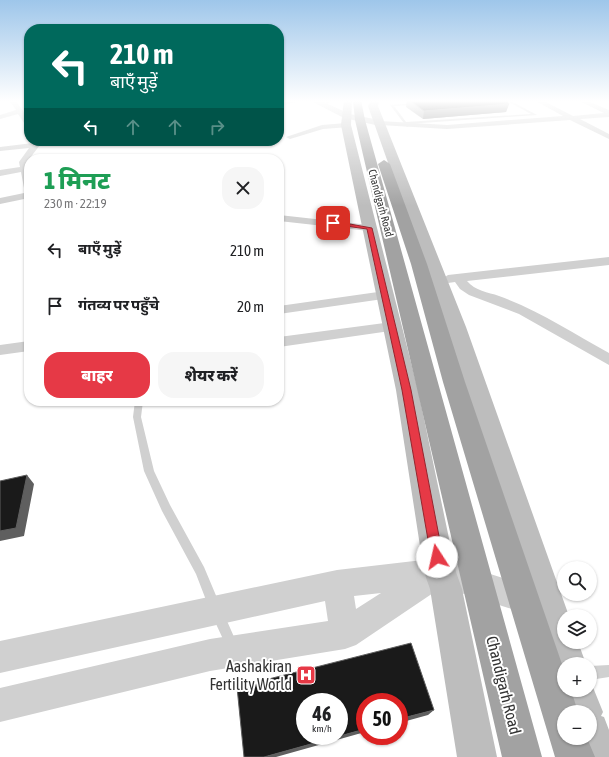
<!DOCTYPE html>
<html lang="hi">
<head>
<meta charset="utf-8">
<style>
  :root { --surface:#fff; --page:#f6f6f6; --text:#202124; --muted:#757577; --accent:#e63946 }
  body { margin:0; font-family:"Asap Condensed","Noto Sans Devanagari",sans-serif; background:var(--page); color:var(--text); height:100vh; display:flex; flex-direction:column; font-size:15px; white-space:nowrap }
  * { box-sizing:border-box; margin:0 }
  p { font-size:13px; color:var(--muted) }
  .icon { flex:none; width:22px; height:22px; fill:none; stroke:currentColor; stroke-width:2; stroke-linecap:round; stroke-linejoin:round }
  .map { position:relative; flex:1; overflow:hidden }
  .details { position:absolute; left:24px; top:154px; width:260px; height:252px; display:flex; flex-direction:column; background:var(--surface); border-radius:16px; box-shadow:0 1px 3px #0004 }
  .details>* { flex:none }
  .guide { position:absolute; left:24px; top:24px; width:260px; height:122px; border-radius:16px; box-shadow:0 1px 3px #0004; background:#00695c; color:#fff; overflow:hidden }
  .controls { position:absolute; left:557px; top:561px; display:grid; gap:8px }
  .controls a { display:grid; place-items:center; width:40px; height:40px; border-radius:50%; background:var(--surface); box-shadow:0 1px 3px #0004; font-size:20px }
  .speed { position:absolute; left:296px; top:693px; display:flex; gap:8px; font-size:20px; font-weight:700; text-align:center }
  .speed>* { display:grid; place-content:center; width:52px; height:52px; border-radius:50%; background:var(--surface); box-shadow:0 1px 3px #0004; line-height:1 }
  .speed small { font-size:10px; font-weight:400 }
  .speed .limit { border:6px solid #d22; background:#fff; color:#111 }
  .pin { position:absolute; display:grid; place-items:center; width:34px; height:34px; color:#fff; margin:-17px; border-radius:8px; box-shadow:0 2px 6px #0006 }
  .me { position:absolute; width:44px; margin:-22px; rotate:350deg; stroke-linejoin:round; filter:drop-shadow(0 0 3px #0008) }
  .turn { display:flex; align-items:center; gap:14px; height:84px; padding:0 20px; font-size:18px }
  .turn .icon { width:52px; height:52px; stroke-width:2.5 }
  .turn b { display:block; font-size:28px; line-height:34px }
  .lanes { display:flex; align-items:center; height:38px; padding:0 20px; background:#0003; justify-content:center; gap:20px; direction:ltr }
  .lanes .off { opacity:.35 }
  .round { display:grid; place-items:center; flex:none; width:42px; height:42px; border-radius:16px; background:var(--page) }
  .summary { display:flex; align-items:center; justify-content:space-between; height:68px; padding:0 20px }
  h1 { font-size:24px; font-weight:800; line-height:30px; color:#1e9e55 }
  .button { display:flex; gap:8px; margin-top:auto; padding:8px 20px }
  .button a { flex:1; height:46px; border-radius:16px; background:var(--accent); color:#fff; font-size:16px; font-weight:800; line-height:46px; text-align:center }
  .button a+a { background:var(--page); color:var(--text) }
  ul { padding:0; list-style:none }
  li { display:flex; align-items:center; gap:12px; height:56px; padding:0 20px }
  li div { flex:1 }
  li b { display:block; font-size:15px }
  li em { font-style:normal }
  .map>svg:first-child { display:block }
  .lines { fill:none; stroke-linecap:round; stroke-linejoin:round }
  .service { fill:#d0d0d0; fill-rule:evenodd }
  .minor { fill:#d0d0d0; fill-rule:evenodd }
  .tertiary { fill:#d0d0d0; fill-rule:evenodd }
  .secondary { fill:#bdbdbd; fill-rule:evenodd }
  .trunk { fill:#a2a2a2; fill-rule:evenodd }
  .wall { fill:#8c8c8c }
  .shaded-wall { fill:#5f5f5f }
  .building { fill:#1a1a1a; stroke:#5f5f5f; fill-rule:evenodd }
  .route { fill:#e63946; stroke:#96252e }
  .labels { text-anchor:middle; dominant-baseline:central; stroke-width:4; stroke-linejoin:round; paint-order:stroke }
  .far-street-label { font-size:11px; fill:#333; stroke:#fff }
  .near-poi-label { font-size:16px; fill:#333; stroke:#fff; text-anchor:end }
  .near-street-label { font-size:16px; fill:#333; stroke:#fff }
</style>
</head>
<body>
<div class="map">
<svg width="609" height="757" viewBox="0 0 609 757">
  <rect width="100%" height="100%" fill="#fff"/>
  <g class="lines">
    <path class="service" d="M327 100H331L325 107H323Z
      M505 100H509L537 115 407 124 409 126 407 127 390 105 417 103 416 105 394 106 406 122 531 114Z
      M135 401H143L141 417 154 471 170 505 204 567 220 605 238 646 236 650 232 652 228 650 211 613 196 574 162 511 144 471 133 417Z
      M609 665V677L590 680V666Z"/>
    <path class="minor" d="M9 100H15L29 119V126H26L18 114 0 119V115L16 110Z
      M291 100H305L279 106V102Z
      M534 100H542L573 116 604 113 577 100H585L609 110V117L580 119 609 134V139L570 120 447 129 380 125 376 123 380 121 447 125 563 116Z
      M346 123H349V127L323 129 290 139 286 137 322 125Z
      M35 141H43L27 162 29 191 24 188 21 172 0 176V170L20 167 19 162 29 148 0 151V147L33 143Z
      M29 192V198L0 204V198Z
      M279 215 369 225 374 228 369 231 279 221Z
      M609 257V265L467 281C475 291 488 292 499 296 538 310 573 333 609 353V365L519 314 469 295 460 289 455 282 448 283 442 279 448 275Z
      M385 291 390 292 392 295 390 298 279 314V306Z
      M392 322 397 324 399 327 397 330 279 347V337Z
      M29 341V351L0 355V345Z"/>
    <path class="tertiary" d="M309 100H319L350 114 383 121 385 123 380 126 344 118Z
      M440 558 541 590 546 600 541 610 531 615 442 587 356 645 345 649 210 671 0 722V688L210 639 328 621 325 601 0 673V641L337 570ZM381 593 356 609 354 596Z"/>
    <path class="secondary" d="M344 100H352L351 125 418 390 456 572 462 589 497 757H457L430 589 424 572 396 390 341 125Z
      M371 100H379L378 106 466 327 569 616H564V642H578L586 664H564V690H590V680L603 712 601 716 604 717 609 730V757H579L573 738H590V712H565L558 690 562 679 556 676 550 664 446 327 368 106Z"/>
    <path class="trunk" d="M353 100H361L365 120 542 757H502L355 120Z
      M384 160 390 164 427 264 465 382 564 670V690H571L578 712H564V738H587L595 757H555L443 382 411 264 378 164Z"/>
  </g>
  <path class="wall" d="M407 100H506L509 104 506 112 423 119 406 107Z"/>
  <path class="shaded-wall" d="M509 104 506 112 423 119 424 111Z
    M27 475 34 484 24 536 0 541V531Z
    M434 710 428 715 399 723V719Z
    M365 729V732L276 757H264Z"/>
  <path class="building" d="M409 100H506L509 104 424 111Z
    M27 475 16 528 0 531V481Z
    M411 643 434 710 399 719V702H365V729L264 757H244L237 687ZM305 702H339V736H305Z"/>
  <linearGradient id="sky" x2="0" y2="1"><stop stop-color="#9ec6ea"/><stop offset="0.49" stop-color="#fff"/><stop offset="1" stop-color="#fff" stop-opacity="0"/></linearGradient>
  <rect width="609" height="206" fill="url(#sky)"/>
  <path class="route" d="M333 221 372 228 411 390 443 557 441 561 437 563 432 561 431 557 402 390 367 229 331 224V222Z"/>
  <defs>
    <symbol id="hospital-square" viewBox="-11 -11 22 22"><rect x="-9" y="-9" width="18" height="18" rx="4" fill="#e63946" stroke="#fff"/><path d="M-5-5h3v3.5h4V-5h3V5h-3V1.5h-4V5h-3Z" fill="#fff"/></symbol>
  </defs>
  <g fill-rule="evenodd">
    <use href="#hospital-square" x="295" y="664" width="22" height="22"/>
  </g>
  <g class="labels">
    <g class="far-street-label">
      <text transform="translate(381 203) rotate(75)">Chandigarh Road</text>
    </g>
    <g class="near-poi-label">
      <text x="292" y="666">Aashakiran<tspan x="292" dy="18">Fertility World</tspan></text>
    </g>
    <g class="near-street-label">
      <text transform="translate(504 685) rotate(76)">Chandigarh Road</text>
    </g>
  </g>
</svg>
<div class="controls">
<a><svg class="icon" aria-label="search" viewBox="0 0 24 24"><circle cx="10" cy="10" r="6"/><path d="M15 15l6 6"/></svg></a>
<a><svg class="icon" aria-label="layers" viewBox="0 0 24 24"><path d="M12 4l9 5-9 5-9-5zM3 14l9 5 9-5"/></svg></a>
<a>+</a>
<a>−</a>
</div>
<div class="speed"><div>46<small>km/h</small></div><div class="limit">50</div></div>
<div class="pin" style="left:333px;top:223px;background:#d93025"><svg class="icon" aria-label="arrive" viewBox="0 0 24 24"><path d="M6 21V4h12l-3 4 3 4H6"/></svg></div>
<svg class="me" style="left:437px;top:557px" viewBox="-20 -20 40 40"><circle r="19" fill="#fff"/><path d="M0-13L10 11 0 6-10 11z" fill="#e63946"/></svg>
<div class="guide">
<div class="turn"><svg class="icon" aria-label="left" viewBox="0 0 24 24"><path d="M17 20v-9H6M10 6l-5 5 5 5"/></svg><div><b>210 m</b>बाएँ मुड़ें</div></div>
<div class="lanes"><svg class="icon" aria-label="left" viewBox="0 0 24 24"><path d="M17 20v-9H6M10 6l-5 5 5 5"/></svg><svg class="icon off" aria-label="ahead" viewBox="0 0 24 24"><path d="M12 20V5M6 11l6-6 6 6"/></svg><svg class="icon off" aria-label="ahead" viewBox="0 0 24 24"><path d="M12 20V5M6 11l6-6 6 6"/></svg><svg class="icon off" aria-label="right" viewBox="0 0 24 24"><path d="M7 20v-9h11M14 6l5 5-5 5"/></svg></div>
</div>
<section class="details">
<div class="summary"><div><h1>1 मिनट</h1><p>230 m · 22:19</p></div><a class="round"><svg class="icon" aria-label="close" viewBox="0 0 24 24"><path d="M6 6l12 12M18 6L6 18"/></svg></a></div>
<ul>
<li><svg class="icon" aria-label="left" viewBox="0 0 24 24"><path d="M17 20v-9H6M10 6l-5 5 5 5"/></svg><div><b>बाएँ मुड़ें</b></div><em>210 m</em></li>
<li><svg class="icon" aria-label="arrive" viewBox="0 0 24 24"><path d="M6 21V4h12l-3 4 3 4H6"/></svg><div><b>गंतव्य पर पहुँचे</b></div><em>20 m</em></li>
</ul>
<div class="button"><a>बाहर</a><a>शेयर करें</a></div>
</section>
</div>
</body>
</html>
